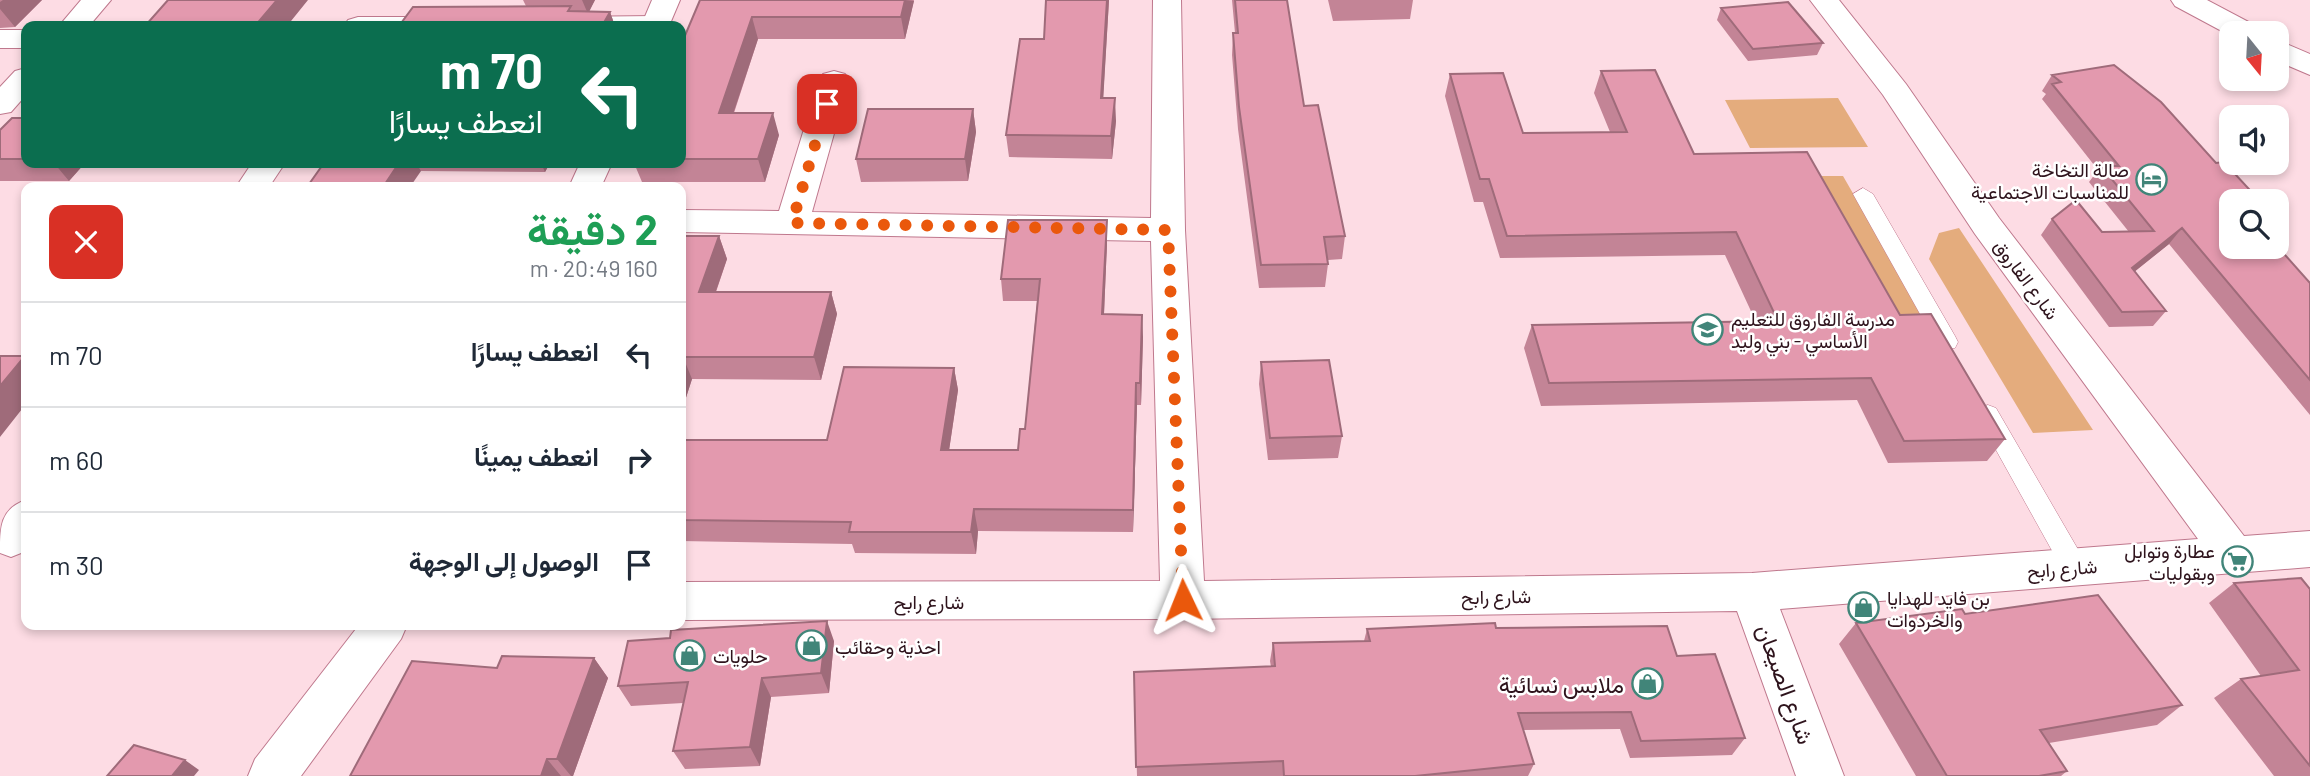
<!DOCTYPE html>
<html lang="ar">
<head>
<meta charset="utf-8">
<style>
  :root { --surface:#fff; --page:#f6f6f7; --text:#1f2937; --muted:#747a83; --line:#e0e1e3 }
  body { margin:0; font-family:Barlow,Vazirmatn,sans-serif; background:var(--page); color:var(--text); direction:rtl; height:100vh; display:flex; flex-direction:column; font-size:26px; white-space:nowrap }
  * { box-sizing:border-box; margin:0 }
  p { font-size:23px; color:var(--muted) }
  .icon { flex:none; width:38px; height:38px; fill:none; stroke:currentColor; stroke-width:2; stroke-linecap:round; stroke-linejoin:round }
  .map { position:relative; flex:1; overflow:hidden; direction:ltr }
  .details { position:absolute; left:21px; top:182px; width:665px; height:448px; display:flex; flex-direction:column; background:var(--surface); border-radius:14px; box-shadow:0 4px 10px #0003; direction:rtl }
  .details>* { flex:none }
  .top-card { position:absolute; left:21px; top:21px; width:665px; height:147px; border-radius:14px; box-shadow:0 4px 10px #0003; direction:rtl; background:#0b6e4f; color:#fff; overflow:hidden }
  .needle { width:46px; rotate:162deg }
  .tools { position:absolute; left:2219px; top:21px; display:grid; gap:14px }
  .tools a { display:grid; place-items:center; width:70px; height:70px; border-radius:14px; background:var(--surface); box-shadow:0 4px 10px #0003; font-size:35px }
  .pin { position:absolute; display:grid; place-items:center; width:60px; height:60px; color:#fff; margin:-30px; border-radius:14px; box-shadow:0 4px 10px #0006 }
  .me { position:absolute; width:77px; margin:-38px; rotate:358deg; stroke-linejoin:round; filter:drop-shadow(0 0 5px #0008) }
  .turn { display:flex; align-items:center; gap:24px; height:147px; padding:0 28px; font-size:32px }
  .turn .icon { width:91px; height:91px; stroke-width:2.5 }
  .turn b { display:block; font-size:49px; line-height:60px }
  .round { display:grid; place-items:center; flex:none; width:74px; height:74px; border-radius:14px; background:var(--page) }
  .overview { display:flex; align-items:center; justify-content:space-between; height:119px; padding:0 28px }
  h1 { font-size:42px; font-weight:700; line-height:52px; color:#1e9e55 }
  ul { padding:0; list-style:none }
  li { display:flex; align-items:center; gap:21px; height:105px; padding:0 28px; border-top:2px solid var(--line) }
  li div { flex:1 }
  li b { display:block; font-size:26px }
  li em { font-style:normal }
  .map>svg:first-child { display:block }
  .green { fill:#e4ac7d }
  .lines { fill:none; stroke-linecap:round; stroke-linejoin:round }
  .lane-casing { stroke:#bf788d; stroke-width:1 }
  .street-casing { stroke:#bf788d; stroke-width:2 }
  .primary-casing { stroke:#bf788d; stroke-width:2 }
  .lane { fill:#fff; fill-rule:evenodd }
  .street { fill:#fff; fill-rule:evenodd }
  .primary { fill:#fff; fill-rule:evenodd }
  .wall { fill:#c38496 }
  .shaded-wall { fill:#9f6b7a }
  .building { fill:#e399ae; stroke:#9f6b7a; stroke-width:2 }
  .route { stroke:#ea580c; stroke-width:12; stroke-dasharray:0 21.6 }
  .labels { text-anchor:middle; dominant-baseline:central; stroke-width:5; stroke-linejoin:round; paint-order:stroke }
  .poi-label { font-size:19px; fill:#2e131c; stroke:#fff; text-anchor:start }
  .street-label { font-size:19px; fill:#2e131c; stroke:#fff }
  .near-poi-label { font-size:23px; fill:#2e131c; stroke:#fff; text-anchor:end }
  .near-street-label { font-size:23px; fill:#2e131c; stroke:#fff }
</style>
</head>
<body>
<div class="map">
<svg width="2310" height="776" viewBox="0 0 2310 776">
  <rect width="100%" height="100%" fill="#fddce4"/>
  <path class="green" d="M1838 98 1868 147 1750 148 1725 100Z
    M1817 176H1843L1923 315H1894Z
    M1959 228 2093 430 2033 433 1929 259 1939 233Z"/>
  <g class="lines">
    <defs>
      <path id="lane" d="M1863 188 1873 194 1955 336 1958 342 1955 348H1939L1853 194Z
        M1988 405 1996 408 2083 558 2087 566 2083 574 2074 577 2065 574 1976 414 1980 408Z"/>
      <path id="street" d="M81 0H111L89 26H59Z
        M1153 0H1181L1185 230 1204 581 1752 573 2198 539 1975 234 1883 95 1810 0H1839L1906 84 1999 218 2244 536 2310 531V567L1780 609 1844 776H1796L1737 611 1183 619 681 620V582L1160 581 1151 241 681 232V210L779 211 819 80 823 74 834 71 845 74 849 80 812 212 1151 218Z
        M2171 0H2207L2258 27 2263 33H2231V36L2175 6Z
        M655 16 665 19 669 25 549 26 553 20 563 17Z
        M358 17H450L460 20 464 26H344L348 20Z
        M0 30H26V48H0Z
        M2277 40 2310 54V75L2277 61Z
        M26 68V95L11 112 0 114V87L15 71Z
        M252 163H285L269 187H236Z
        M26 500V551L11 557 0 553C0 527 0 509 26 500Z"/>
      <path id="primary" d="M652 0H680L669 26H641Z
        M580 163H612L601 187H569Z
        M359 625H407L401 639 301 776H248L255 759Z"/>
    </defs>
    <use href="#lane" class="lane-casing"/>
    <use href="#street" class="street-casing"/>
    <use href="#primary" class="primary-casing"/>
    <use href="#lane" class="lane"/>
    <use href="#street" class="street"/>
    <use href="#primary" class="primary"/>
  </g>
  <path class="wall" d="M0 0H42L15 27 0 28Z
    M523 0H595L588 12H610L615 26H399L526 6Z
    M700 0H914L905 39H758L734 113 779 135 765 182H642L634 163H681V45Z
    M1046 0H1109L1103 98 1116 121 1112 159 1009 157 1006 135 1044 39Z
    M1232 0H1287L1304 106 1345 236 1342 259 1328 260V264L1325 287 1259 288 1238 129 1232 55 1233 33H1235Z
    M1328 0H1413L1410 19 1333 21Z
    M1721 8 1823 43 1817 55 1748 61 1717 20Z
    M1601 71 1694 154 1900 315 2005 439 1987 461 1888 463 1857 400 1541 406 1524 348 1532 325 1756 322 1725 255 1500 258 1483 202H1474L1445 96 1450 74 1523 133 1610 132 1594 93Z
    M2052 75 2231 201 2310 283V415L2169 244 2134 272 2166 311 2153 326 2109 327 2041 235 2052 219 2102 232H2129L2089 182 2098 170 2042 99 2046 94 2042 91Z
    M973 109 976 132 968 181 861 182 856 159Z
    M26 115V163H85L69 181H0V130L24 118Z
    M319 163H550L545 172 421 171 321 166Z
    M681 236H719L727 259 716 292H831L837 314 821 380 692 379 681 413Z
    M1107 243 1104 314 1143 337 1141 405H1137L1133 532 978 531 976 554 855 553 852 544 681 541V440H827L954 368 958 390 949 450H1018L1025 429 1037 301H1003L1001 279Z
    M1261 362 1342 436 1338 458 1268 460 1259 384Z
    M2234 583 2310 589V776H2274L2214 698 2241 679 2261 676 2209 603Z
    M1965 614 2182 705 2157 725 2049 743 2067 771 2061 776H1916L1839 644 1856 623Z
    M1496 628 1677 656 1745 738 1732 755 1630 758 1620 729 1523 730 1534 764 1528 776H1137L1134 672 1271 667 1270 661 1273 643 1364 641 1367 629Z
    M834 641 829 693 771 697 760 766 685 769 673 751 683 703 631 706 618 686Z
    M594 658 608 678 573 776H350Z"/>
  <path class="shaded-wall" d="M3 0H42L15 27 0 9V2Z
    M277 0H308L287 26H255Z
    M582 0H595L588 14Z
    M905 0 914 1 905 39 901 17Z
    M1107 0H1109L1102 120 1101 98Z
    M610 12 615 26H602Z
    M752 17 758 39 726 135 719 113Z
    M1115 98 1116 121 1112 159 1111 136Z
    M973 109 976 132 968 181 965 159Z
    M773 113 779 135 765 182 758 159Z
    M54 163H85L69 181Z
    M399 163H416L421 171 410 187H383Z
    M541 163H550L545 172Z
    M1107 220V243L1103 337 1102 314Z
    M2182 228 2169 244 2119 284 2132 268Z
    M719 236 727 259 708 314 699 292Z
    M831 292 837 314 821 380 814 357Z
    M1142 315 1143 337 1141 405 1140 383Z
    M25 356 26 358V404L0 437V386Z
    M683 357 692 379 681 413V362Z
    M954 368 958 390 946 471 941 450Z
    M1136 383 1137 405 1133 532V510Z
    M974 509 978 531 976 554 971 532Z
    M827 621 834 641 829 693 821 673Z
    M594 658 608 678 573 776H571L557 759Z
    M762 678 771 697 760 766 750 747Z
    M547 759 561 776H541Z
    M185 760 199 770 194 776H172Z"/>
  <path class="building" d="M168 0H277L255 26H145Z
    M700 0H905L901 17H752L719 113H773L758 159H681V45Z
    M1046 0H1107L1101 98H1115L1111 136 1006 135 1020 39H1044Z
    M1235 0H1287L1304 106 1318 105 1345 236 1324 237 1328 264 1261 265 1239 107 1233 33H1238Z
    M1788 2 1823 43 1753 49 1721 8Z
    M571 6 568 11 610 12 602 26H399L413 7Z
    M2114 65 2161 102 2216 163 2224 162 2260 201H2231V247L2277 246 2310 283V380L2182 228 2132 268 2166 311 2122 312 2052 219 2076 200 2102 232 2154 231 2101 166H2119L2052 84 2061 82 2052 75Z
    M1655 70 1694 154 1807 152 1900 315 1931 314 2005 439 1904 441 1871 378 1549 383 1532 325 1778 321 1736 232 1507 236 1489 179H1480L1450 74 1503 73 1523 133 1627 132 1601 71Z
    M868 109H973L965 159H856Z
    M26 115V159H0V130L12 118H24Z
    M324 163H399L383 187H307Z
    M1008 220H1107L1102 314 1142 315 1140 383H1136L1133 510 974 509 971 532H849L851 522 681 520V440H827L844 367 954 368 941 450H1018L1020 429H1025L1040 279H1001Z
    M681 236H719L699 292H831L814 357H683L681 362Z
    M0 356H25L0 386Z
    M1329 360 1342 436 1270 438 1261 362Z
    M2301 578 2310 589V766L2241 679 2299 670 2234 583Z
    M2098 595 2182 705 2040 730 2067 771 2039 776H1947L1856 623 1962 609 1965 614Z
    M827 621 821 673 762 678 750 747 673 751 688 682 618 686 628 641 670 638 671 630Z
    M1495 623 1496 628 1667 626 1677 656 1715 654 1745 738 1641 741 1631 712 1518 713 1534 764 1415 776H1284L1283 761 1136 767 1134 672 1275 666 1273 643 1370 641 1367 629Z
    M502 656 594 658 557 759H547L541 776H350L412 661 497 668Z
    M134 745 185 760 172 776H107Z"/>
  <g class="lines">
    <path class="route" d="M827 104 792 223 1168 230 1183 600"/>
  </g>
  <defs>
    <symbol id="hotel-ring" viewBox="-11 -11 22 22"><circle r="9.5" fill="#fff" stroke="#418579" stroke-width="1.5"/><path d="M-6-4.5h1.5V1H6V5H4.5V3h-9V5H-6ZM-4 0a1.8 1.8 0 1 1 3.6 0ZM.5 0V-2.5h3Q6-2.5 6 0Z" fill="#418579"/></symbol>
    <symbol id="school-ring" viewBox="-11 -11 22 22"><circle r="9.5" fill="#fff" stroke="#418579" stroke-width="1.5"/><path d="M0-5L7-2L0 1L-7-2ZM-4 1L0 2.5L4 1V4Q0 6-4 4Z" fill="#418579"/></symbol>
    <symbol id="supermarket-ring" viewBox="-11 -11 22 22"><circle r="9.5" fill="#fff" stroke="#418579" stroke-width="1.5"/><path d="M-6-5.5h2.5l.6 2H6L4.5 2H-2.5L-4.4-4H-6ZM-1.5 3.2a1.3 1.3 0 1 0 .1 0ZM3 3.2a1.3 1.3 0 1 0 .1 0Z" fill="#418579"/></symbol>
    <symbol id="shop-ring" viewBox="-11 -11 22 22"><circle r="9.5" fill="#fff" stroke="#418579" stroke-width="1.5"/><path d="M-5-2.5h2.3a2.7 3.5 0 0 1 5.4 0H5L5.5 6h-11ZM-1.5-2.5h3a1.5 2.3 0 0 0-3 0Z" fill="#418579"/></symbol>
  </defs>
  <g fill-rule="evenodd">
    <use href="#hotel-ring" x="2134" y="162" width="35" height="35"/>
    <use href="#school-ring" x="1690" y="312" width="35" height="35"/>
    <use href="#supermarket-ring" x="2220" y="544" width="35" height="35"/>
    <use href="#shop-ring" x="1846" y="590" width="35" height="35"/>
    <use href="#shop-ring" x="794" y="628" width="35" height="35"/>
    <use href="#shop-ring" x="672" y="638" width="35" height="35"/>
    <use href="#shop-ring" x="1630" y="666" width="35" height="35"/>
  </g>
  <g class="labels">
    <g class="poi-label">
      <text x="2129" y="169" text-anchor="end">صالة التخاخة<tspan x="2129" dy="22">للمناسبات الاجتماعية</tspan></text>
      <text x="1731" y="318">مدرسة الفاروق للتعليم<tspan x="1731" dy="22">الأساسي - بني وليد</tspan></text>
      <text x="2215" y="550" text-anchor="end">عطارة وتوابل<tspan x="2215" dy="22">وبقوليات</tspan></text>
      <text x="1887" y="597">بن فايد للهدايا<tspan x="1887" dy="22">والخردوات</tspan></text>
      <text x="835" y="646">احذية وحقائب</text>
      <text x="713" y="655">حلويات</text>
    </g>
    <g class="street-label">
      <text transform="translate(2027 279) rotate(53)">شارع الفاروق</text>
      <text transform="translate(2062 568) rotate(-4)">شارع رابح</text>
      <text transform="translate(1496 596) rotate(-1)">شارع رابح</text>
      <text x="929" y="601">شارع رابح</text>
    </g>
    <g class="near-poi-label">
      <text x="1624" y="684">ملابس نسائية</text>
    </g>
    <g class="near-street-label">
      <text transform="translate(1786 684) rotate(70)">شارع الصيعان</text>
    </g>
  </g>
</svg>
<div class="tools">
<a><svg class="needle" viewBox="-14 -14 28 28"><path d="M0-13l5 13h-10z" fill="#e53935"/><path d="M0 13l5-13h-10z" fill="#747a83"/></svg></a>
<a><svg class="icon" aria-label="sound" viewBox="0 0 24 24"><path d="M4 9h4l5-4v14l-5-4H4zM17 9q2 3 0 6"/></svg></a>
<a><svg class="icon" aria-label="search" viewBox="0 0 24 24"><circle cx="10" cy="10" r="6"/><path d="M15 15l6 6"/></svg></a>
</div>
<div class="pin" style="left:827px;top:104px;background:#d93025"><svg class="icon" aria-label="arrive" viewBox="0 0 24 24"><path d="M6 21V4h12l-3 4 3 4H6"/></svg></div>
<svg class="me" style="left:1183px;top:600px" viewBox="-20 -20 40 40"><path d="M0-17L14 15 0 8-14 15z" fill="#ea580c" stroke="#fff" stroke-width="4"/></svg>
<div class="top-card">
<div class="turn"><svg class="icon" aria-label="left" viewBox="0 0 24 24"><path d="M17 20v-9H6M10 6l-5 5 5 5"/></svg><div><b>70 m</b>انعطف يسارًا</div></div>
</div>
<section class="details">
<div class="overview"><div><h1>2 دقيقة</h1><p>160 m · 20:49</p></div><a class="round" style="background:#d93025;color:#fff"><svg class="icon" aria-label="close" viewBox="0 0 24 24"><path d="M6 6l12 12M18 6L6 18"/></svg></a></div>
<ul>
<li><svg class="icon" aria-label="left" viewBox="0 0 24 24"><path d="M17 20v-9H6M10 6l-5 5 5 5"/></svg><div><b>انعطف يسارًا</b></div><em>70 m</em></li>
<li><svg class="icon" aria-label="right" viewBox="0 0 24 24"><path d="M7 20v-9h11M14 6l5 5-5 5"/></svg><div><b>انعطف يمينًا</b></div><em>60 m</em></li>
<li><svg class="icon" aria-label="arrive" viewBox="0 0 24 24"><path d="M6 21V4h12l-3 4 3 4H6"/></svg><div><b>الوصول إلى الوجهة</b></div><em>30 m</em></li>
</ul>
</section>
</div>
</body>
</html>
